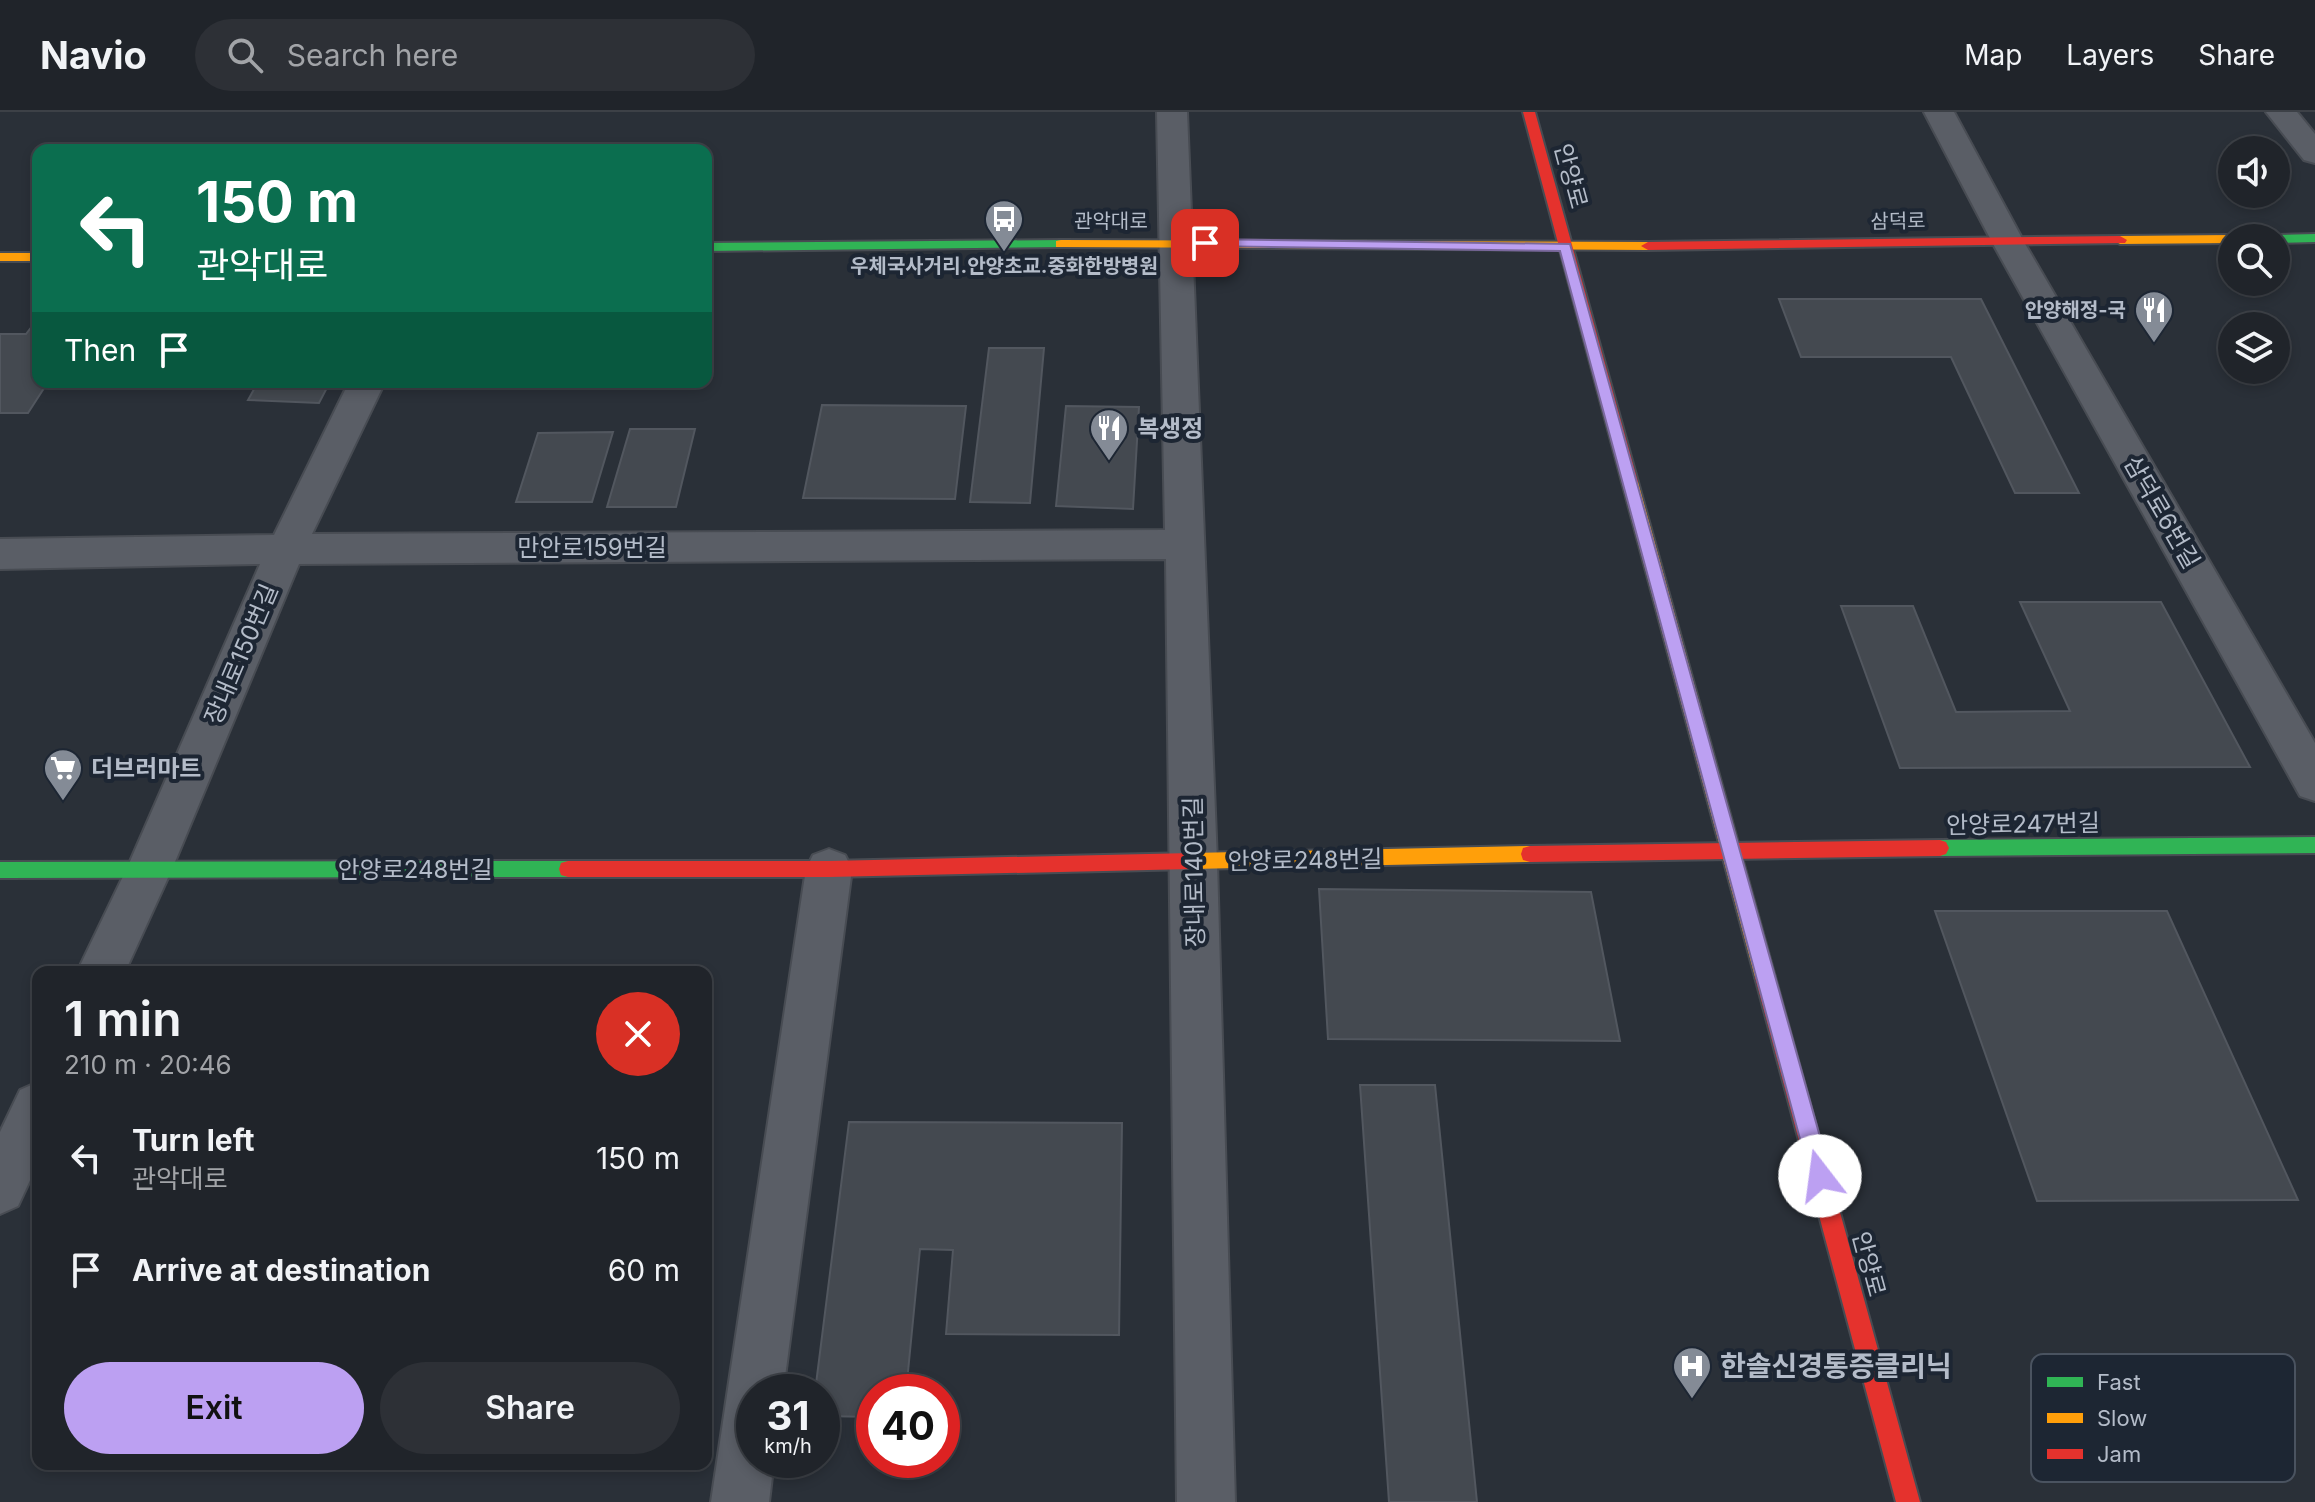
<!DOCTYPE html>
<html lang="en">
<head>
<meta charset="utf-8">
<style>
  :root { --surface:#20242a; --page:#2d3036; --text:#f1f3f6; --muted:#a2a4a8; --line:#3d4147; --accent:#bca0f2 }
  body { margin:0; font-family:Inter,"Noto Sans KR",sans-serif; background:var(--page); color:var(--text); height:100vh; display:flex; flex-direction:column; font-size:30px; white-space:nowrap }
  * { box-sizing:border-box; margin:0 }
  p { font-size:26px; color:var(--muted) }
  .icon { flex:none; width:44px; height:44px; fill:none; stroke:currentColor; stroke-width:2; stroke-linecap:round; stroke-linejoin:round }
  .map { position:relative; flex:1; overflow:hidden }
  .details { position:absolute; left:32px; top:854px; width:680px; height:504px; display:flex; flex-direction:column; background:var(--surface); border-radius:16px; box-shadow:0 4px 12px #0003,0 0 0 2px var(--line) }
  .details>* { flex:none }
  .hud { position:absolute; left:32px; top:32px; width:680px; height:244px; border-radius:16px; box-shadow:0 4px 12px #0003,0 0 0 2px var(--line); background:#0b6e4f; color:#fff; overflow:hidden }
  .fabs { position:absolute; left:2218px; top:24px; display:grid; gap:16px }
  .fabs a { display:grid; place-items:center; width:72px; height:72px; border-radius:50%; background:var(--surface); box-shadow:0 4px 12px #0003,0 0 0 2px var(--line); font-size:40px }
  .speed { position:absolute; left:736px; top:1262px; display:flex; gap:16px; font-size:40px; font-weight:700; text-align:center }
  .speed>* { display:grid; place-content:center; width:104px; height:104px; border-radius:50%; background:var(--surface); box-shadow:0 4px 12px #0003,0 0 0 2px var(--line); line-height:1 }
  .speed small { font-size:20px; font-weight:400 }
  .speed .limit { border:12px solid #d22; background:#fff; color:#111 }
  .pin { position:absolute; display:grid; place-items:center; width:68px; height:68px; color:#fff; margin:-34px; border-radius:16px; box-shadow:0 4px 12px #0006 }
  .me { position:absolute; width:88px; margin:-44px; rotate:345deg; stroke-linejoin:round; filter:drop-shadow(0 0 6px #0008) }
  .turn { display:flex; align-items:center; gap:28px; height:168px; padding:0 32px; font-size:36px }
  .turn .icon { width:104px; height:104px; stroke-width:2.5 }
  .turn b { display:block; font-size:56px; line-height:68px }
  .then { display:flex; align-items:center; height:76px; padding:0 32px; background:#0003; gap:16px; font-size:30px }
  .round { display:grid; place-items:center; flex:none; width:84px; height:84px; border-radius:42px; background:var(--page) }
  .headline { display:flex; align-items:center; justify-content:space-between; height:136px; padding:0 32px }
  h1 { font-size:48px; font-weight:600; line-height:60px }
  .primary-button { display:flex; gap:16px; margin-top:auto; padding:16px 32px }
  .primary-button a { flex:1; height:92px; border-radius:48px; background:var(--accent); color:#111; font-size:32px; font-weight:600; line-height:92px; text-align:center }
  .primary-button a+a { background:var(--page); color:var(--text) }
  ul { padding:0; list-style:none }
  li { display:flex; align-items:center; gap:24px; height:112px; padding:0 32px }
  li div { flex:1 }
  li b { display:block; font-size:30px }
  li em { font-style:normal }
  header { display:flex; align-items:center; gap:48px; box-sizing:border-box; height:112px; padding:0 40px; background:var(--surface); border-bottom:2px solid var(--line) }
  header strong { font-size:38px }
  nav { display:flex; gap:44px; margin-inline-start:auto; font-size:28px }
  .search { width:560px; height:72px; background:var(--page); display:flex; align-items:center; gap:20px; box-sizing:border-box; padding:0 28px; border-radius:44px; color:var(--muted); font-size:30px }
  .map>svg:first-child { display:block }
  .building { fill:#444950; stroke:#52575f; stroke-width:2 }
  .lines { fill:none; stroke-linecap:round; stroke-linejoin:round }
  .street-casing { stroke:#484c53; stroke-width:4 }
  .fast-casing { stroke:#484c53; stroke-width:4 }
  .slow-casing { stroke:#484c53; stroke-width:4 }
  .jam-casing { stroke:#484c53; stroke-width:4 }
  .street { fill:#5a5e66; fill-rule:evenodd }
  .fast { fill:#30b455; fill-rule:evenodd }
  .slow { fill:#ff9f0a; fill-rule:evenodd }
  .jam { fill:#e5322d; fill-rule:evenodd }
  .route { fill:#bca0f2; stroke:#7a689d; stroke-width:2 }
  .labels { text-anchor:middle; dominant-baseline:central; stroke-width:8; stroke-linejoin:round; paint-order:stroke }
  .far-street-label { font-size:20px; fill:#b4bcc9; stroke:#1d2633 }
  .far-poi-label { font-size:20px; font-weight:bold; fill:#b4bcc9; stroke:#1d2633 }
  .street-label { font-size:24px; fill:#b4bcc9; stroke:#1d2633 }
  .poi-label { font-size:24px; font-weight:bold; fill:#b4bcc9; stroke:#1d2633; text-anchor:start }
  .near-poi-label { font-size:28px; font-weight:bold; fill:#b4bcc9; stroke:#1d2633; text-anchor:start }
  .key { fill:#1d2633; stroke:#4a5360; stroke-width:2 }
  .key-label { font-size:22px; fill:#b4bcc9 }
</style>
</head>
<body>
<header>
<strong>Navio</strong>
<div class="search"><svg class="icon" aria-label="search" viewBox="0 0 24 24"><circle cx="10" cy="10" r="6"/><path d="M15 15l6 6"/></svg>Search here</div>
<nav><a>Map</a><a>Layers</a><a>Share</a></nav>
</header>
<div class="map">
<svg width="2315" height="1390" viewBox="0 0 2315 1390">
  <rect width="100%" height="100%" fill="#2a3038"/>
  <path class="building" d="M1779 187H1981L2079 381H2015L1951 245H1801Z
    M33 213H38V270H48L28 301H0V222H26Z
    M989 236H1044L1030 391 970 390Z
    M258 270H330L319 291 248 288Z
    M822 293 966 294 955 387 803 386Z
    M1066 294 1139 295 1133 397 1056 394Z
    M630 317H695L676 395H607Z
    M613 320 592 390H516L538 321Z
    M2020 490H2161L2250 655 1900 656 1841 494H1913L1956 600 2070 599Z
    M1319 777 1591 780 1620 929 1328 927Z
    M1935 799H2167L2298 1088 2037 1089Z
    M1360 973H1435L1477 1390H1389Z
    M849 1010 1122 1011 1119 1223 946 1222 953 1138 920 1137 906 1280H874V1305L822 1304V1280H815Z"/>
  <g class="lines">
    <defs>
      <path id="street" d="M1157 0H1187L1217 750 1235 1390H1177L1166 447 299 452 172 757 125 860H77L128 754 260 452 0 457V427L274 423 349 270H385L312 422 1165 418Z
        M1924 0H1954L2024 130 2315 631V689L2300 684 1992 130Z
        M2266 0H2297L2315 22V51L2304 48Z
        M829 737 845 743 852 757 783 1280H754V1348H774L769 1390H711L806 757 813 743Z
        M38 970V1051L18 1094 0 1102V1020L20 978Z"/>
      <path id="fast" d="M2315 122V130L2276 131V126H2270L2276 123Z
        M1061 128 1066 129V135L706 139V131Z
        M2315 725V741L1940 744 1934 742 1931 736 1934 730 1940 728Z
        M568 749 575 751 577 757 575 763 568 765 0 766V750Z"/>
      <path id="slow" d="M2232 123 2238 126H2232V131L2120 132 2113 128 2120 124Z
        M1061 128 1648 130 1655 134 1648 138 1056 135V129Z
        M0 141H38V149H0Z
        M1630 364 1638 370 1775 865 1772 871 1765 874 1758 871 1755 865 1622 370Z
        M1530 734 1537 736 1539 742 1537 748 1530 750 1192 757 1185 755 1183 749 1185 743 1192 741Z"/>
      <path id="jam" d="M1523 0H1535L1638 370 1630 376 1622 370Z
        M2120 124 2127 128 2125 131 1648 138 1641 134 1648 130Z
        M1940 728 1946 730 1949 736 1946 742 1940 744 1530 750 1523 748 1521 742 1523 736 1530 734Z
        M1192 741 1199 743 1201 749 1199 755 1192 757 829 765H568L561 763 559 757 561 751 568 749H829Z
        M1765 856 1772 859 1775 865 1920 1390H1896L1755 865 1758 859Z"/>
    </defs>
    <use href="#street" class="street-casing"/>
    <use href="#fast" class="fast-casing"/>
    <use href="#slow" class="slow-casing"/>
    <use href="#jam" class="jam-casing"/>
    <use href="#street" class="street"/>
    <use href="#fast" class="fast"/>
    <use href="#slow" class="slow"/>
    <use href="#jam" class="jam"/>
  </g>
  <path class="route" d="M1205 127 1570 132 1831 1064 1828 1072 1820 1075 1813 1072 1810 1064 1560 139 1200 134 1198 131Z"/>
  <defs>
    <symbol id="bus-pin" viewBox="-11 -11 22 30"><path d="M0 17L-7.5 6A9.5 9.5 0 1 1 7.5 6Z" fill="#848b96" stroke="#1d2633"/><path d="M-5-6H5V4H4V6H2V4H-2V6H-4V4H-5ZM-3.5-4V0h7V-4ZM-3.5 1.2v1.5H-2V1.2ZM2 1.2v1.5H3.5V1.2Z" fill="#fff"/></symbol>
    <symbol id="restaurant-pin" viewBox="-11 -11 22 30"><path d="M0 17L-7.5 6A9.5 9.5 0 1 1 7.5 6Z" fill="#848b96" stroke="#1d2633"/><path d="M-5-6h1v4h1v-4h1v4h1v-4h1v5L-1.5 .5V6h-2V.5L-5-1ZM5-6V6H3V1.5H1.5Q1.5-4 5-6Z" fill="#fff"/></symbol>
    <symbol id="supermarket-pin" viewBox="-11 -11 22 30"><path d="M0 17L-7.5 6A9.5 9.5 0 1 1 7.5 6Z" fill="#848b96" stroke="#1d2633"/><path d="M-6-5.5h2.5l.6 2H6L4.5 2H-2.5L-4.4-4H-6ZM-1.5 3.2a1.3 1.3 0 1 0 .1 0ZM3 3.2a1.3 1.3 0 1 0 .1 0Z" fill="#fff"/></symbol>
    <symbol id="hospital-pin" viewBox="-11 -11 22 30"><path d="M0 17L-7.5 6A9.5 9.5 0 1 1 7.5 6Z" fill="#848b96" stroke="#1d2633"/><path d="M-5-5h3v3.5h4V-5h3V5h-3V1.5h-4V5h-3Z" fill="#fff"/></symbol>
  </defs>
  <g fill-rule="evenodd">
    <use href="#bus-pin" x="982" y="85" width="44" height="60"/>
    <use href="#restaurant-pin" x="2132" y="176" width="44" height="60"/>
    <use href="#restaurant-pin" x="1087" y="294" width="44" height="60"/>
    <use href="#supermarket-pin" x="41" y="634" width="44" height="60"/>
    <use href="#hospital-pin" x="1670" y="1232" width="44" height="60"/>
  </g>
  <g class="labels">
    <g class="far-street-label">
      <text x="1111" y="109">관악대로</text>
      <text transform="translate(1898 109) rotate(-1)">삼덕로</text>
    </g>
    <g class="far-poi-label">
      <text x="1004" y="154">우체국사거리.안양초교.중화한방병원</text>
      <text x="2126" y="198" text-anchor="end">안양해정-국</text>
    </g>
    <g class="street-label">
      <text transform="translate(1571 64) rotate(75)">안양로</text>
      <text transform="translate(2162 400) rotate(60)">삼덕로6번길</text>
      <text x="592" y="435">만안로159번길</text>
      <text transform="translate(241 542) rotate(-67)">장내로150번길</text>
      <text transform="translate(2023 712) rotate(-1)">안양로247번길</text>
      <text transform="translate(1305 748) rotate(-1)">안양로248번길</text>
      <text x="415" y="757">안양로248번길</text>
      <text transform="translate(1194 760) rotate(-91)">장내로140번길</text>
      <text transform="translate(1869 1152) rotate(75)">안양로</text>
    </g>
    <g class="poi-label">
      <text x="1137" y="316">복생정</text>
      <text x="91" y="656">더브러마트</text>
    </g>
    <g class="near-poi-label">
      <text x="1720" y="1254">한솔신경통증클리닉</text>
    </g>
  </g>
  <rect x="2031" y="1242" width="264" height="128" rx="12" class="key"/>
  <rect x="2047" y="1265" width="36" height="10" fill="#30b455"/>
  <rect x="2047" y="1301" width="36" height="10" fill="#ff9f0a"/>
  <rect x="2047" y="1337" width="36" height="10" fill="#e5322d"/>
  <g class="key-label">
    <text x="2097" y="1278">Fast</text>
    <text x="2097" y="1314">Slow</text>
    <text x="2097" y="1350">Jam</text>
  </g>
</svg>
<div class="fabs">
<a><svg class="icon" aria-label="sound" viewBox="0 0 24 24"><path d="M4 9h4l5-4v14l-5-4H4zM17 9q2 3 0 6"/></svg></a>
<a><svg class="icon" aria-label="search" viewBox="0 0 24 24"><circle cx="10" cy="10" r="6"/><path d="M15 15l6 6"/></svg></a>
<a><svg class="icon" aria-label="layers" viewBox="0 0 24 24"><path d="M12 4l9 5-9 5-9-5zM3 14l9 5 9-5"/></svg></a>
</div>
<div class="speed"><div>31<small>km/h</small></div><div class="limit">40</div></div>
<div class="pin" style="left:1205px;top:131px;background:#d93025"><svg class="icon" aria-label="arrive" viewBox="0 0 24 24"><path d="M6 21V4h12l-3 4 3 4H6"/></svg></div>
<svg class="me" style="left:1820px;top:1064px" viewBox="-20 -20 40 40"><circle r="19" fill="#fff"/><path d="M0-13L10 11 0 6-10 11z" fill="#bca0f2"/></svg>
<div class="hud">
<div class="turn"><svg class="icon" aria-label="left" viewBox="0 0 24 24"><path d="M17 20v-9H6M10 6l-5 5 5 5"/></svg><div><b>150 m</b>관악대로</div></div>
<div class="then">Then<svg class="icon" aria-label="arrive" viewBox="0 0 24 24"><path d="M6 21V4h12l-3 4 3 4H6"/></svg></div>
</div>
<section class="details">
<div class="headline"><div><h1>1 min</h1><p>210 m · 20:46</p></div><a class="round" style="background:#d93025;color:#fff"><svg class="icon" aria-label="close" viewBox="0 0 24 24"><path d="M6 6l12 12M18 6L6 18"/></svg></a></div>
<ul>
<li><svg class="icon" aria-label="left" viewBox="0 0 24 24"><path d="M17 20v-9H6M10 6l-5 5 5 5"/></svg><div><b>Turn left</b><p>관악대로</p></div><em>150 m</em></li>
<li><svg class="icon" aria-label="arrive" viewBox="0 0 24 24"><path d="M6 21V4h12l-3 4 3 4H6"/></svg><div><b>Arrive at destination</b></div><em>60 m</em></li>
</ul>
<div class="primary-button"><a>Exit</a><a>Share</a></div>
</section>
</div>
</body>
</html>
